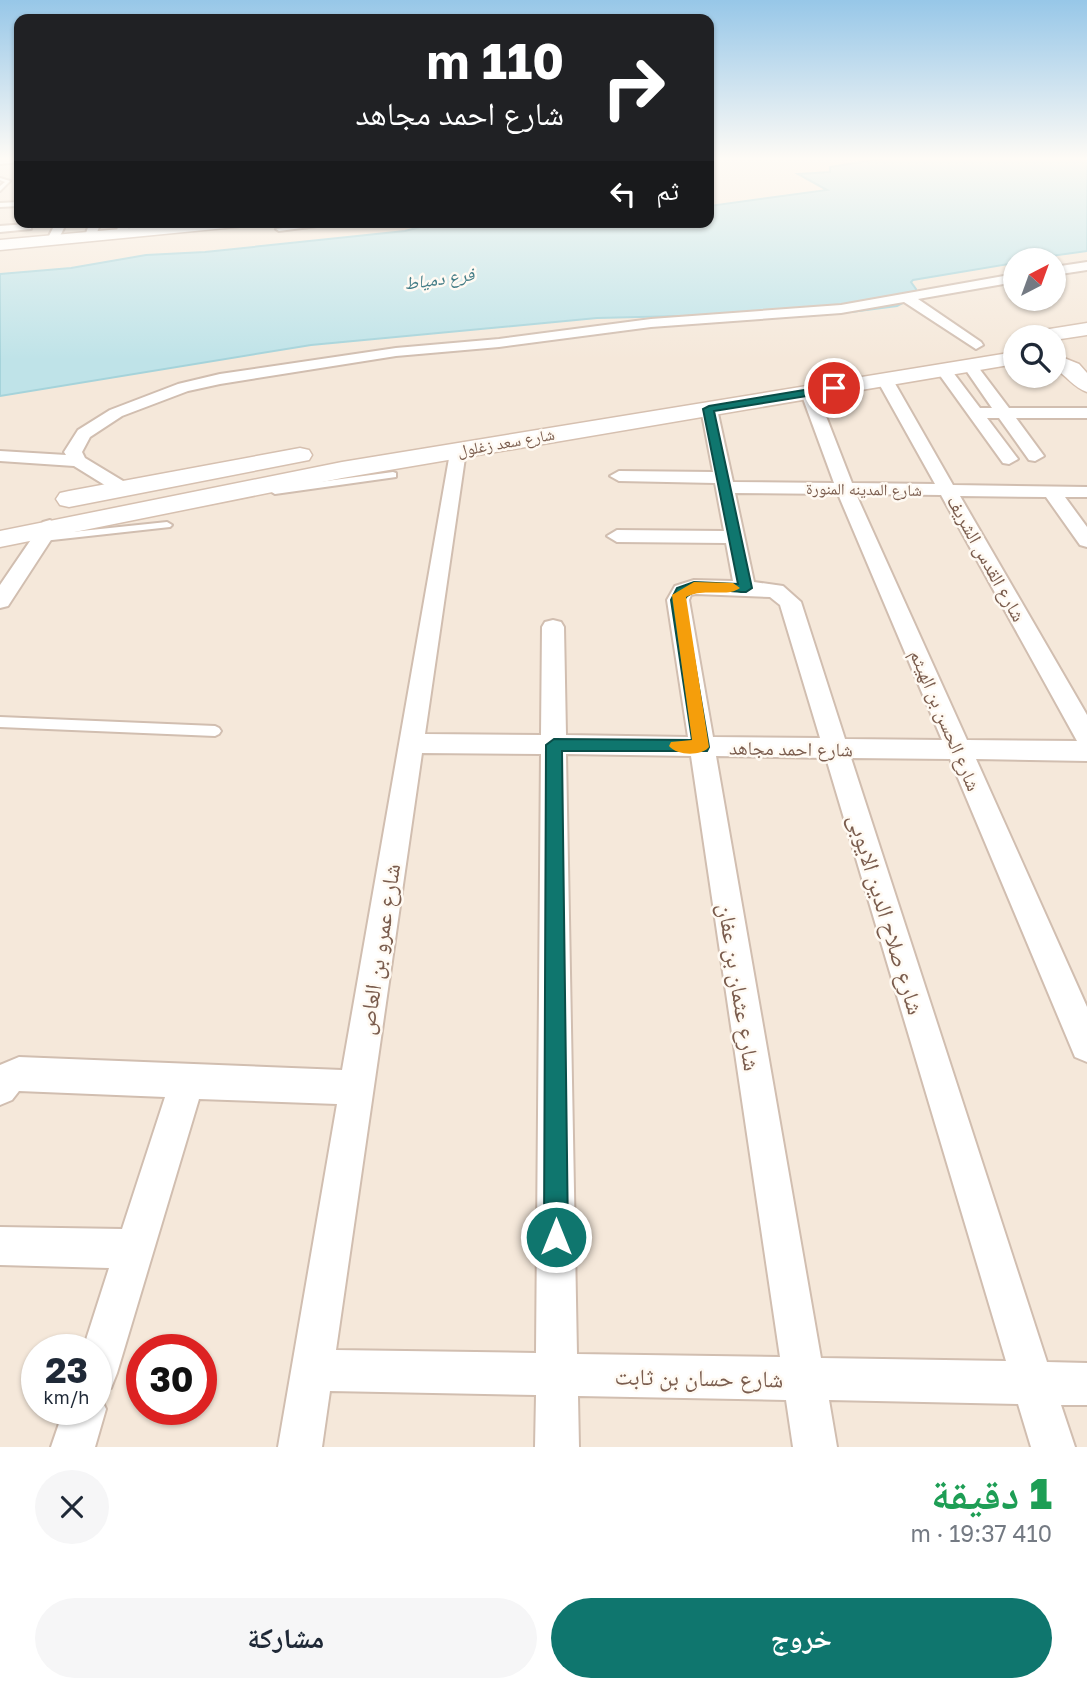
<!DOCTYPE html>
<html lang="ar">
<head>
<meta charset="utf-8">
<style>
  :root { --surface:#fff; --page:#f6f6f7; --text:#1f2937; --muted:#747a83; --accent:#0f766e }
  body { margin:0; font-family:"Golos Text","Noto Naskh Arabic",sans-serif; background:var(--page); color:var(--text); direction:rtl; height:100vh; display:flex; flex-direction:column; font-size:26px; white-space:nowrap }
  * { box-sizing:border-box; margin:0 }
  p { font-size:23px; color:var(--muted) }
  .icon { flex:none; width:38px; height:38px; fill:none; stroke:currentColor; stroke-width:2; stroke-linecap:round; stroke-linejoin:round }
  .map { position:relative; height:1447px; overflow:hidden; direction:ltr }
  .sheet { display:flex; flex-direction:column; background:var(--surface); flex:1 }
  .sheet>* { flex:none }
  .top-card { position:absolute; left:14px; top:14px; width:700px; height:214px; border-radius:14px; box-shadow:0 2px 5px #0004; direction:rtl; background:#202124; color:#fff; overflow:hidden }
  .needle { width:46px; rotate:41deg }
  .tools { position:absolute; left:1003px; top:248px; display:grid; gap:14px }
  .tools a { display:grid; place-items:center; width:63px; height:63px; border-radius:50%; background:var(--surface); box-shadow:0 2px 5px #0004; font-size:35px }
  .speed { position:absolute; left:21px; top:1334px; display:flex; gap:14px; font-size:35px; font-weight:700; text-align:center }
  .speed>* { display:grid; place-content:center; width:91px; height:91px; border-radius:50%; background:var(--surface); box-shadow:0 2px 5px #0004; line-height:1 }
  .speed small { font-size:18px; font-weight:400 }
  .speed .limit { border:10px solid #d22; background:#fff; color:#111 }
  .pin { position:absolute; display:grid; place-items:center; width:60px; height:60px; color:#fff; margin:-30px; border:4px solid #fff; border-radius:50%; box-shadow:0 2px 7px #0007 }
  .me { position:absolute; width:77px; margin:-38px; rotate:0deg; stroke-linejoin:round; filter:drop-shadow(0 0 5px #0008) }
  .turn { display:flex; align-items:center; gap:24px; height:147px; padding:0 35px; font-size:32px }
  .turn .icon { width:91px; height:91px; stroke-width:2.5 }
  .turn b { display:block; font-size:49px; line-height:60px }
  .then { display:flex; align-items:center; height:66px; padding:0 35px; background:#0003; gap:14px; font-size:26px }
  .round { display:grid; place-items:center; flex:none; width:74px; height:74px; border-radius:37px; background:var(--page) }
  .head { display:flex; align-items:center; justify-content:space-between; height:119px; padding:0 35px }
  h1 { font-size:42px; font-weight:800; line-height:52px; color:#1e9e55 }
  .action { display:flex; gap:14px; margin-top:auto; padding:14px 35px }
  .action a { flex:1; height:80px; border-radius:42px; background:var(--accent); color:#fff; font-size:28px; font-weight:800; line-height:80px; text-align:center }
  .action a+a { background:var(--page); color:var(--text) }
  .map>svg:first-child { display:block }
  .residential { fill:#f5e8da; fill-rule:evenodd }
  .water { fill:#bfe3e8; stroke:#a5d3da; stroke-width:2 }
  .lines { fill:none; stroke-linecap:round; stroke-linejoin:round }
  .service-casing { stroke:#d1beb0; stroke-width:4 }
  .minor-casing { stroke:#d1beb0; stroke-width:4 }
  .tertiary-casing { stroke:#d1beb0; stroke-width:3 }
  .secondary-casing { stroke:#d6c0b0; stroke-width:3 }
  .service { fill:#fff; fill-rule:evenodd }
  .minor { fill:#fff; fill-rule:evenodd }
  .tertiary { fill:#fff; fill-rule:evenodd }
  .secondary { fill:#fff; fill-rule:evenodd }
  .route { fill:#0f766e; stroke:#0a4d48; stroke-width:2 }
  .slow { fill:#f59e0b }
  .labels { text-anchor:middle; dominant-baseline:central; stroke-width:5; stroke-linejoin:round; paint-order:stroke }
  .far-street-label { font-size:16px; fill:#7a5c4d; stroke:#fffaf3 }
  .far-water-label { font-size:18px; font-style:italic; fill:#437c86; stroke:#fffaf3 }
  .street-label { font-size:19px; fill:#7a5c4d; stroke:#fffaf3 }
  .near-street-label { font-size:23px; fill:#7a5c4d; stroke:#fffaf3 }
</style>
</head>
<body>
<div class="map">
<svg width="1087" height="1447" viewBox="0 0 1087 1447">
  <rect width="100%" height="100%" fill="#fdf6ec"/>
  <path class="residential" d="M0 158H19V222H709V158H1087V1447H0ZM1015 261H1054V299H1015ZM1015 338H1054V376H1015ZM37 1349H96V1409H37ZM142 1349H201V1409H142Z"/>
  <path class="water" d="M885 158H1087V251L1015 261V263L913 280 911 282 916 289V296L897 306 851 312 597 318 311 345 0 396V274L71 268 146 255 205 252 405 231 439 222H709V206L827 190 798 174 830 172V167Z"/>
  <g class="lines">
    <defs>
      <path id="service" d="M0 178 10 181 0 191V186L5 182 0 180Z
        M19 202V206L0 207V203Z
        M323 222 325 225 279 231 276 229Z
        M334 222H342L339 224Z
        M393 472 396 473V477L275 494 270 491 275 488Z
        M167 522 172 525 170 527 43 541 38 538 43 535Z
        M0 717 215 726 219 728 221 731 219 734 215 736 0 727Z"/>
      <path id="minor" d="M0 158H19V162L0 164Z
        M56 222H67L59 238 55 239 49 236Z
        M90 222H101L96 235 86 233Z
        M120 222H131L127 232 117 230Z
        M27 224 31 225V229L0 232V226Z
        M1087 262V270L1054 275V267Z
        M1015 274V282L918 299 981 342 983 345 976 349 904 302 841 313 651 327 499 347 396 356 220 384 188 391 122 416 90 437 82 452 85 458 128 484 131 488 128 492H116L74 466 0 461V451L66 455 64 452 78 430 110 410 178 384 220 374 396 348 499 339 651 319 841 305Z
        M970 362 975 363 1009 408H1087V418H1016L1044 456 1035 461 1029 460 999 418H987L1018 459 1009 464 1003 463 936 370 944 365 949 367 980 408H992L963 366Z
        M885 375 893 380 953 485 1087 487V497H1065L1087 527V547L1080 545 1046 497 960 496 1087 715V761L976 759 1087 1007V1062L1075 1057 950 759 851 758 1047 1362 1087 1363V1405H1061L1075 1447H1031L1018 1404 829 1400 837 1447H793L786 1400 578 1396 579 1447H535L536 1395 330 1391 322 1447H278L337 1104 199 1099 117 1373 111 1388 98 1393 106 1409 95 1447H51L64 1409H96V1349H83L109 1268 0 1265V1227L122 1229 165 1097 19 1091 12 1100 0 1105V1065L19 1057 342 1070 451 447H463L466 451 425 734 541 735 542 627 545 622 553 620 561 622 564 627 566 735 688 737 667 600 675 586 694 580 733 581 726 543 617 542 607 536 617 530 724 531 715 483 619 481 610 476 619 471 713 472 701 409 709 404 717 409 733 482 834 483 801 393 809 388 817 393 852 483 935 484 877 380ZM735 493 838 494 942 740 845 739 801 602 783 586 754 582ZM856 494 941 495 1077 741 967 740ZM696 594 770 597 780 605 820 738 713 737 689 600 691 595ZM422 753 541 754 536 1353 336 1350ZM566 754 691 756 780 1357 577 1354ZM716 756 826 758 1006 1361 821 1358Z
        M50 520 60 526 8 606 0 608V585L43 522Z"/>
      <path id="tertiary" d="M197 222H253L246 226 0 250V240Z"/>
      <path id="secondary" d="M1087 323V335L1054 340V338H1021L1031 332Z
        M1015 352V364L342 478 0 547V531L342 462Z
        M1054 354 1079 364 1087 373V392C1074 388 1066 375 1054 368Z
        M300 448 309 450 312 455 309 460 69 507 60 505 56 499 60 493 69 491Z"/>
    </defs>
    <use href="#service" class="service-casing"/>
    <use href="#minor" class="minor-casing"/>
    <use href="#tertiary" class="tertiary-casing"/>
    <use href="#secondary" class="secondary-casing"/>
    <use href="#service" class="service"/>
    <use href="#minor" class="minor"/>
    <use href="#tertiary" class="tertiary"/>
    <use href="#secondary" class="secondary"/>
  </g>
  <linearGradient id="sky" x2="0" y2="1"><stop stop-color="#97c7e8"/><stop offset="0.44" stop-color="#fefbf6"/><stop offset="1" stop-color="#fefbf6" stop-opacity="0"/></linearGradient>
  <rect width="1087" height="360" fill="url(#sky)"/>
  <path class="route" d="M834 385 838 386V391L714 411 752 588 746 592C730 592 693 584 684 600L709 747 707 751H562L568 1237 565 1246 556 1250 547 1246 544 1237 546 745 554 739 692 740 671 600 677 588 694 582 738 584 703 409 709 406Z"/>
  <path class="slow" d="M694 582 733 583 740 588C727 598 704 587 686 597L709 747C702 756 677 756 669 746L671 742 692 740 672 595Z"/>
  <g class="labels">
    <g class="far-street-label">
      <text transform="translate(506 442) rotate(-10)">شارع سعد زغلول</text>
      <text transform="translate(864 489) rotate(1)">شارع المدينه المنورة</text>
    </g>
    <g class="far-water-label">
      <text transform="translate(439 278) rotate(-8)">فرع دمياط</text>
    </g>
    <g class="street-label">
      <text transform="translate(987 558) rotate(61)">شارع القدس الشريف</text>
      <text transform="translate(946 720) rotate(67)">شارع الحسن بن الهيثم</text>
      <text transform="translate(791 748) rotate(1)">شارع احمد مجاهد</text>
    </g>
    <g class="near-street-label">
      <text transform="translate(887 914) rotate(73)">شارع صلاح الدين الايوبى</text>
      <text transform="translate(378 949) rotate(-81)">شارع عمرو بن العاص</text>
      <text transform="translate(740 987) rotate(81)">شارع عثمان بن عفان</text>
      <text transform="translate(699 1377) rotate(1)">شارع حسان بن ثابت</text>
    </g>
  </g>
</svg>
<div class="tools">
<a><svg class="needle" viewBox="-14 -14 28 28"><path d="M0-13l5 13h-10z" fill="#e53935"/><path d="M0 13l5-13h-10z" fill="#747a83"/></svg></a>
<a><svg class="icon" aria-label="search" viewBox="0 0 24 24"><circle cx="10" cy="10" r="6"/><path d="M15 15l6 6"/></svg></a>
</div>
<div class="speed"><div>23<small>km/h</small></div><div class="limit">30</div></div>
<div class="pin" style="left:834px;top:388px;background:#d93025"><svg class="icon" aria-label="arrive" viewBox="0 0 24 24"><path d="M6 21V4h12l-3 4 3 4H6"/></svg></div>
<svg class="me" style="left:556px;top:1237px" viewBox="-20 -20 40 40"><circle r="17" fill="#0f766e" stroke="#fff" stroke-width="3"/><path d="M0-11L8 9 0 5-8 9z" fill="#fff"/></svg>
<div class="top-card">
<div class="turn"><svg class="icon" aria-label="right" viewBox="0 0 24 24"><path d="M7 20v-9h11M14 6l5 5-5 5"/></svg><div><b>110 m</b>شارع احمد مجاهد</div></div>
<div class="then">ثم<svg class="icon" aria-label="left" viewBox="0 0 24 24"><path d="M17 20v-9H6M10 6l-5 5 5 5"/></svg></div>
</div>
</div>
<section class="sheet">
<div class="head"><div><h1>1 دقيقة</h1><p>410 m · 19:37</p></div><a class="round"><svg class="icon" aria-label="close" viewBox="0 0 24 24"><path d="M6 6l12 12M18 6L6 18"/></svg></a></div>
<div class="action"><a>خروج</a><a>مشاركة</a></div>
</section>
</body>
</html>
